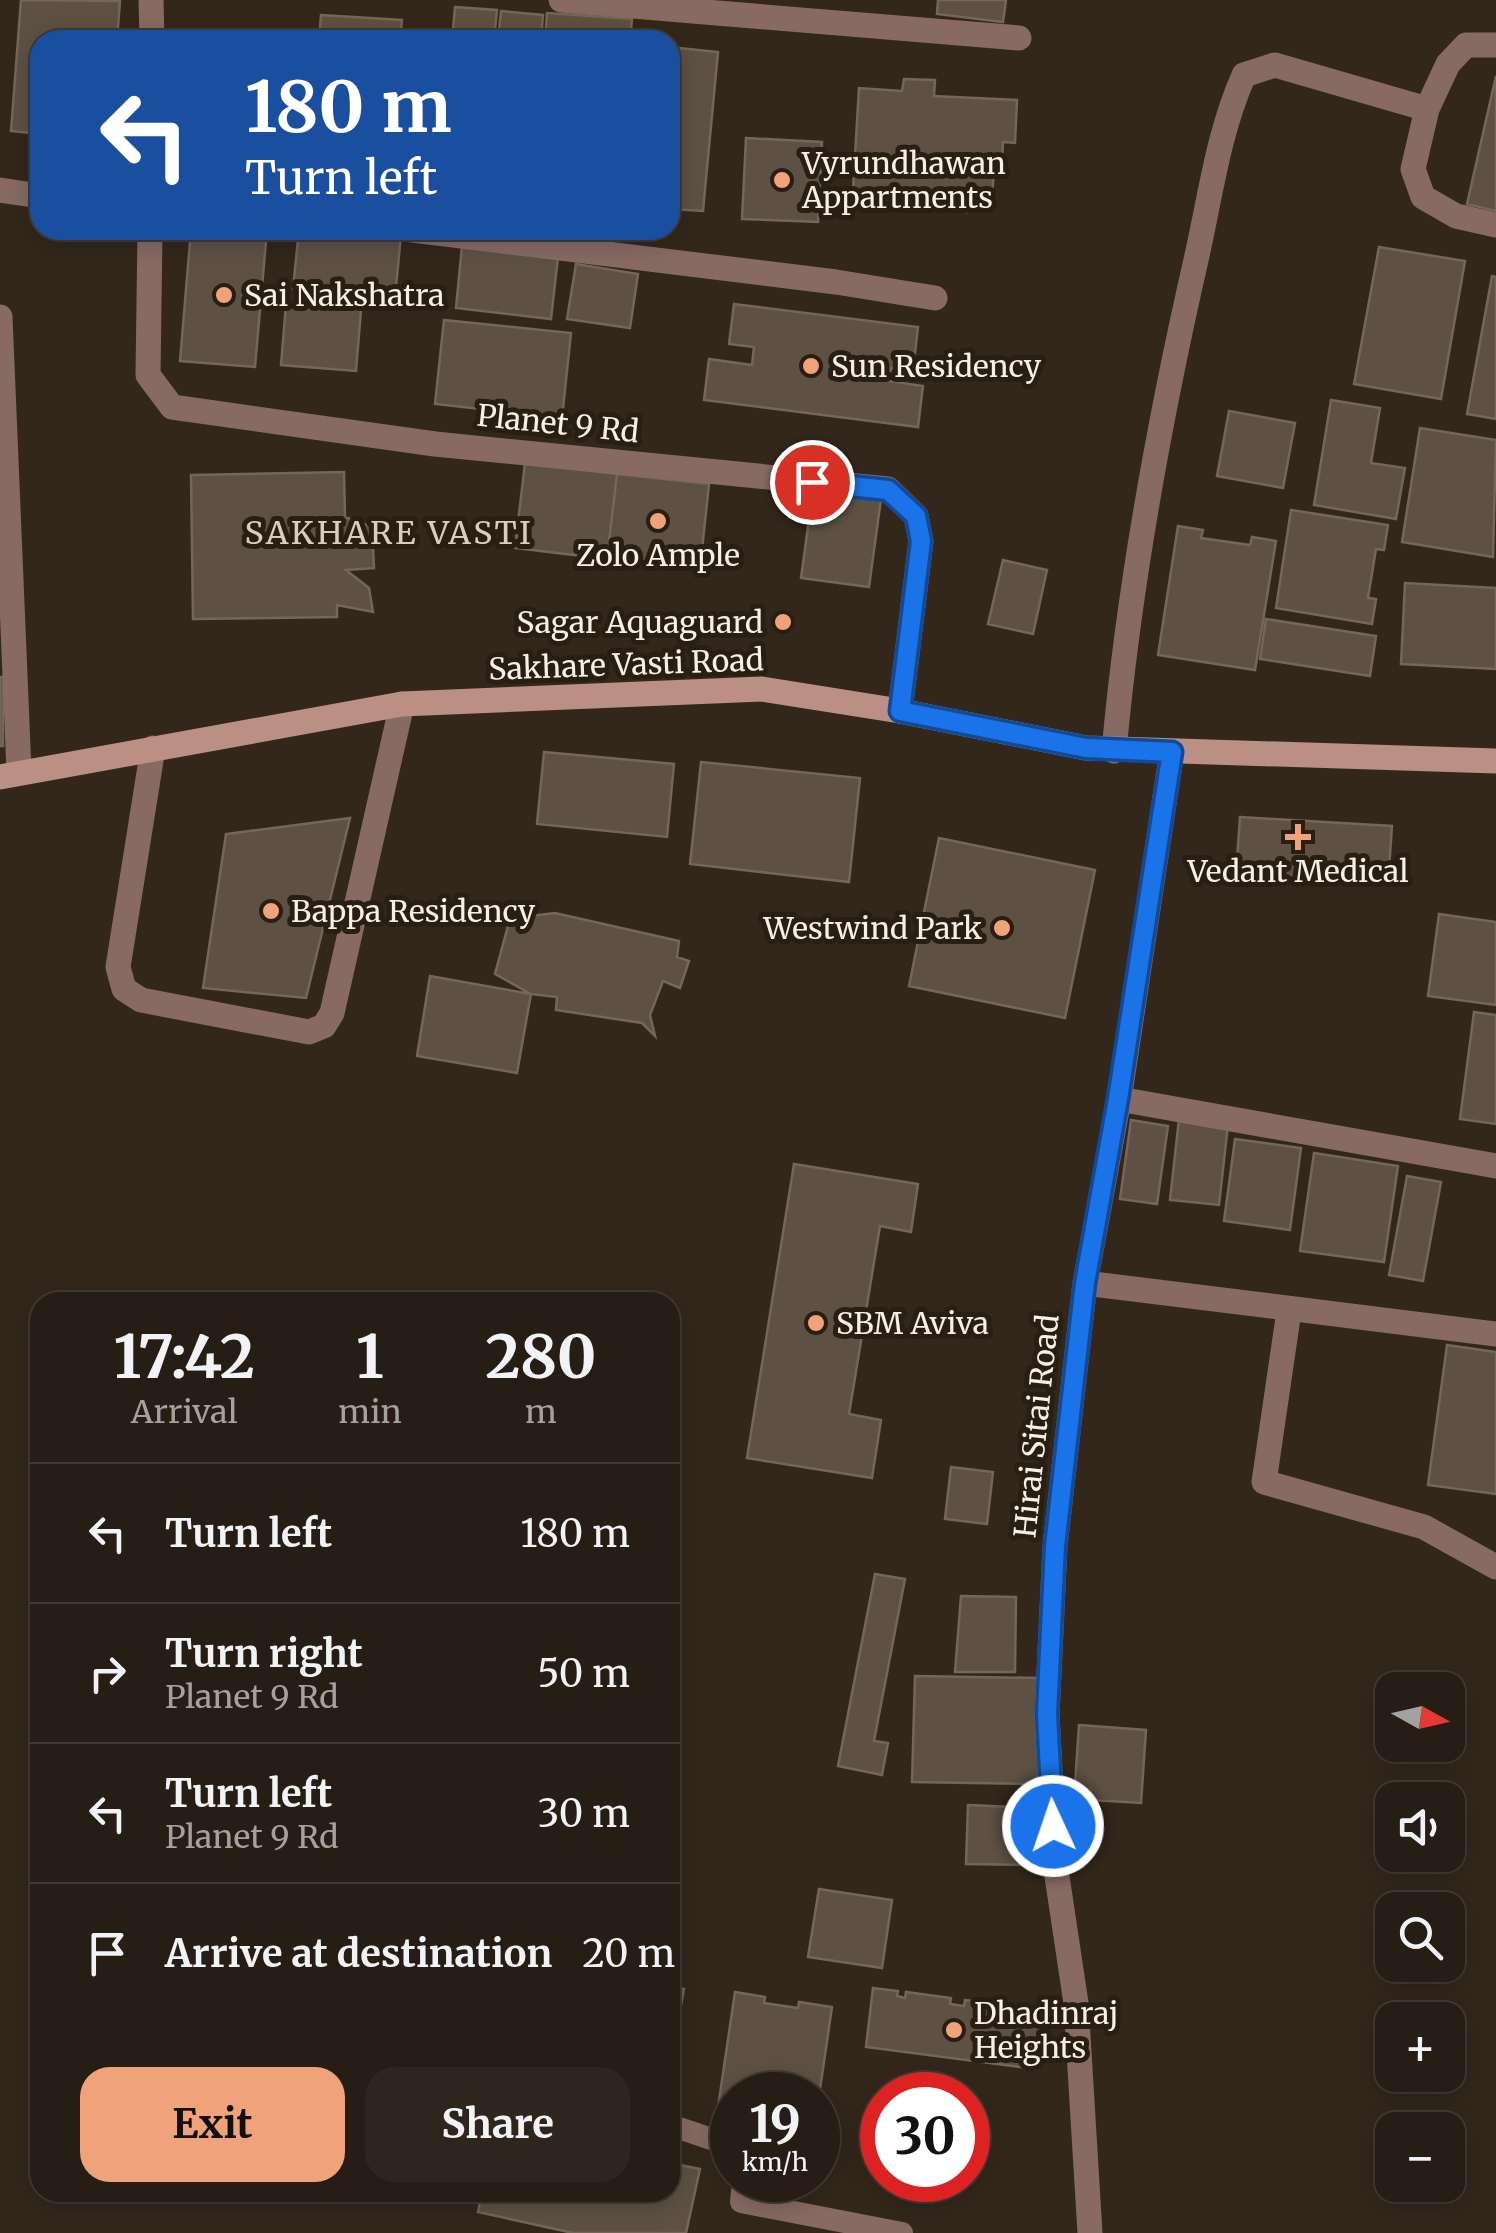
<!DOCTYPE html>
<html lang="en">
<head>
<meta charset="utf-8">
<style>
  :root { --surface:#261d14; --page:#2e261d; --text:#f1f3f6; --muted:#a4a2a0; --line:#423b34; --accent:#f0a27a }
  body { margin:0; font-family:Merriweather,serif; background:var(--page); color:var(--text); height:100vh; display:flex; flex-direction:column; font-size:38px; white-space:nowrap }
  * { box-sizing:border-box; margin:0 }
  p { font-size:32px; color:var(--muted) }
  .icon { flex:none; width:55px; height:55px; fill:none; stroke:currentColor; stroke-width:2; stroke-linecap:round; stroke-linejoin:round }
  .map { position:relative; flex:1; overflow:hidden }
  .panel { position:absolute; left:30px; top:1292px; width:650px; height:910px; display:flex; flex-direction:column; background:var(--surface); border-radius:30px; box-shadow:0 5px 25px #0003,0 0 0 2px var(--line) }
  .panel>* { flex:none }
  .banner { position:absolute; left:30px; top:30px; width:650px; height:210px; border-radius:30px; box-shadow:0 5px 25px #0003,0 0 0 2px var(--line); background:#1a4fa0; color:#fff; overflow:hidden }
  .needle { width:65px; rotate:98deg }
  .fabs { position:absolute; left:1375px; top:1672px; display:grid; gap:20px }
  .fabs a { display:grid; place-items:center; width:90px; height:90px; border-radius:20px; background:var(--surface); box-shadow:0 5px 25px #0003,0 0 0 2px var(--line); font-size:50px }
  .speed { position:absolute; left:710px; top:2072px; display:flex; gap:20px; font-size:50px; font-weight:700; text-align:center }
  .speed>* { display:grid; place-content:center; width:130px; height:130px; border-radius:50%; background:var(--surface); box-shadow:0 5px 25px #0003,0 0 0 2px var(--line); line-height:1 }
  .speed small { font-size:25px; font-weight:400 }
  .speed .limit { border:15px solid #d22; background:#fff; color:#111 }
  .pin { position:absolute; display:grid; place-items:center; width:85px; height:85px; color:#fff; margin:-42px; border:5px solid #fff; border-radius:50%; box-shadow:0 2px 10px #0007 }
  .me { position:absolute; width:110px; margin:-55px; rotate:357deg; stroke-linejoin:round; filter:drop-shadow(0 0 8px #0008) }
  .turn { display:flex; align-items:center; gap:35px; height:210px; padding:0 50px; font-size:45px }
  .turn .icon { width:130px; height:130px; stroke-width:2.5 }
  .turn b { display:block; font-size:70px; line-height:85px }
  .eta { display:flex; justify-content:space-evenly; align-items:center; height:170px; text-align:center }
  .eta b { font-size:60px; font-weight:700; line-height:70px }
  .button { display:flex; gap:20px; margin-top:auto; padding:20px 50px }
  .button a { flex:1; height:115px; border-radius:30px; background:var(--accent); color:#111; font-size:40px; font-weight:700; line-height:115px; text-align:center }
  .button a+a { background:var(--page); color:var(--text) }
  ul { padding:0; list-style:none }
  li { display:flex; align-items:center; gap:30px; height:140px; padding:0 50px; border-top:2px solid var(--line) }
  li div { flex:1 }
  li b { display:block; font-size:38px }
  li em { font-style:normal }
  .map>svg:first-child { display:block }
  .building { fill:#5e5144; stroke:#746658; stroke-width:2.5 }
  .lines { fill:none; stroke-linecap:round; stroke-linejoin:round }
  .lane { stroke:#876b63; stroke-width:22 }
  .street { stroke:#876b63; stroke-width:25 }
  .secondary { stroke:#bb8f83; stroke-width:25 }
  .route-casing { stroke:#114b97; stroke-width:25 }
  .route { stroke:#1a73e8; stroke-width:18 }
  .poi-dot { fill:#f0a27a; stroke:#291e12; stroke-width:4 }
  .labels { text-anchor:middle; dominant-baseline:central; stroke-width:10; stroke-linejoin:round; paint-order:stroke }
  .poi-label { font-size:30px; fill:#f8f0e8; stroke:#291e12; text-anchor:start }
  .street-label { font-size:30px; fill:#f8f0e8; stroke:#291e12 }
  .neighbourhood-label { font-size:32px; letter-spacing:2.5px; fill:#dbccbc; stroke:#291e12 }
</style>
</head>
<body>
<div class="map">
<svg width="1496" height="2233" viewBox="0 0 1496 2233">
  <rect width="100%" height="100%" fill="#33271b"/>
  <path class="building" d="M21 0 120 1 117 40H40V134L11 131Z
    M938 0H1006L1003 22 937 14Z
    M455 7 497 10 494 40H452Z
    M501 11 543 15 541 40H498Z
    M547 13 632 19 630 40H545Z
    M321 15 402 20 400 40H319Z
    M670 47 718 52 703 211 670 209Z
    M1496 76V211L1467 204Z
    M904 79 935 80 934 96 1017 100 1015 143 1003 142 1002 164H994L992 203 968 202 967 212 852 206 859 88 902 91Z
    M746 138 822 142 818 222 742 219Z
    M191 230H267L255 367 180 361Z
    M299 230 401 235 395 297 293 288Z
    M462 246 558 257 551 319 456 308Z
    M1379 247 1465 261 1441 399 1354 384Z
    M576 264 638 274 630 328 567 319Z
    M1492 276 1496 277V419L1467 414Z
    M286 304 361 310 356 371 281 365Z
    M734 304 918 327 913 371 891 368 889 381 923 386 918 427 704 400 709 359 752 365 754 347 729 344Z
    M444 320 571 333 562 418 435 404Z
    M1331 400 1380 408 1371 463 1405 468 1396 519 1314 505Z
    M1229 411 1295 423 1283 488 1217 476Z
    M1420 428 1496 440 1493 557 1402 542Z
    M525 463 617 474 607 559 515 548Z
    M344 472 345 517 372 527 374 568 346 570 369 588 373 612 337 605V617L193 619 191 475Z
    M617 474 709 484 700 569 607 559Z
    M813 490 881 499 869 587 801 578Z
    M1291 510 1388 525 1384 550 1376 549 1368 598 1376 599 1372 624 1276 608Z
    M1178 526 1203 530 1201 538 1250 545 1252 537 1276 541 1255 670 1158 655Z
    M1003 560 1047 570 1033 634 988 624Z
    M1405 583 1496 588V669L1401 664Z
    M1266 619 1376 636 1370 676 1260 659Z
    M0 677H3V746H0Z
    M544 752 674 764 667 837 537 824Z
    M701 762 860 778 849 882 690 864Z
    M1240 817 1392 826 1388 884 1236 874Z
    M350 818 306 998 203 988 226 834Z
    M939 838 1095 870 1065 1018 909 986Z
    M512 911 530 916 555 913 679 941 677 957 689 961 680 988 663 981 650 1015 655 1036 642 1023 556 1010 557 997 531 994 495 974Z
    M1439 914 1496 922V1005L1428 996Z
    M430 976 531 994 517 1073 417 1056Z
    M1474 1012 1496 1015V1124L1460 1119Z
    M1179 1119 1228 1125 1219 1205 1170 1200Z
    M1131 1120 1168 1126 1157 1204 1120 1199Z
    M1235 1139 1301 1148 1290 1230 1224 1221Z
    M1314 1153 1398 1166 1384 1262 1300 1251Z
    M794 1164 918 1184 911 1232 880 1226 849 1414 881 1420 872 1478 747 1458Z
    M1407 1176 1441 1182 1423 1281 1389 1275Z
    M1447 1345 1496 1352V1494L1428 1485Z
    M951 1467 993 1472 987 1524 945 1519Z
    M875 1574 905 1579 874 1741 888 1743 882 1775 838 1766Z
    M961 1596 1016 1597 1015 1672H955Z
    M915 1676 1040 1678 1038 1784 912 1782Z
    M1079 1725 1146 1730 1141 1803 1074 1799Z
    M968 1805 1038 1808 1032 1865 966 1864Z
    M819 1889 892 1900 882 1968 808 1957Z
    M670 1986 684 1989 680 2011 670 2009Z
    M873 1988 898 1991 897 1996 905 1998 906 1992 951 1998 950 2004 964 2006 965 2000 1003 2004 1002 2011 1010 2012 1011 2005 1042 2009 1035 2069 866 2047Z
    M735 1992 765 1997 764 2003 798 2008 799 2002 832 2007 818 2103V2095H732V2116L717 2114Z
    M670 2163 700 2169 686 2233H573L478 2212 482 2192H670Z"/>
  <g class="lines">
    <path class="lane" d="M670 2125 732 2146
      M743 2180 741 2202 902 2233"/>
    <path class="street" d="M151 0 152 40
      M561 0 1019 38
      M1427 109 1448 64 1466 45H1496
      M0 190 40 196
      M150 230 148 375 172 407 435 444 888 489 916 516 921 541 900 711
      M412 230 836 282 935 298
      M0 317 19 771
      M153 748 118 967 124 989 141 1000 309 1032 324 1026 332 1013 402 704
      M1114 751C1129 586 1159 422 1196 260 1210 199 1218 133 1244 75L1275 65 1427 109 1413 169 1423 197 1456 216 1496 225
      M1119 1099 1496 1166
      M1085 1283 1496 1334
      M1289 1311 1264 1482 1424 1527 1496 1567
      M1090 2233 1076 2003 1055 1863 1047 1715 1055 1546 1085 1283 1119 1099 1172 751"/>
    <path class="secondary" d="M0 777 402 704 762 689 900 711 1086 748 1496 761"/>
  </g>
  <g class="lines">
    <defs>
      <path id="route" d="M812 482 888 490 916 516 921 541 900 711 1086 748 1172 752 1118 1099 1085 1283 1055 1546 1047 1714 1053 1826"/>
    </defs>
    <use href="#route" class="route-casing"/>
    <use href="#route" class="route"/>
  </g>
  <g class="poi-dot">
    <circle cx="782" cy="180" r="10"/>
    <circle cx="224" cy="295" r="10"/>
    <circle cx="811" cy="366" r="10"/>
    <circle cx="658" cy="521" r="10"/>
    <circle cx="783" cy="622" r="10"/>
    <path d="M1293 822h10v10h10v10h-10v10h-10v-10h-10v-10h10z"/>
    <circle cx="271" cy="911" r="10"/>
    <circle cx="1002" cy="928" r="10"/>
    <circle cx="816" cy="1323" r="10"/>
    <circle cx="954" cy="2030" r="10"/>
  </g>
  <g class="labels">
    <g class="poi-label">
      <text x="802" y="163">Vyrundhawan<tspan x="802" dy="34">Appartments</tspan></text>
      <text x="244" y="295">Sai Nakshatra</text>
      <text x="831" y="366">Sun Residency</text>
      <text x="658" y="555" text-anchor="middle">Zolo Ample</text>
      <text x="763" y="622" text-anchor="end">Sagar Aquaguard</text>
      <text x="1298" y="871" text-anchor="middle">Vedant Medical</text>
      <text x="291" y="911">Bappa Residency</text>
      <text x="982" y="928" text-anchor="end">Westwind Park</text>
      <text x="836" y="1323">SBM Aviva</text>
      <text x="974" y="2013">Dhadinraj<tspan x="974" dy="34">Heights</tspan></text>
    </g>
    <g class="street-label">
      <text transform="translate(558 423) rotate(6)">Planet 9 Rd</text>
      <text transform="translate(626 664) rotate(-2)">Sakhare Vasti Road</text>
      <text transform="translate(1036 1426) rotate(-84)">Hirai Sitai Road</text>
    </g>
    <g class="neighbourhood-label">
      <text x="389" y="533">SAKHARE VASTI</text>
    </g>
  </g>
</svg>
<div class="fabs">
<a><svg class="needle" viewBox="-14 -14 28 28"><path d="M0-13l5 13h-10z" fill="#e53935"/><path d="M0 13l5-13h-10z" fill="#a4a2a0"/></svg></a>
<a><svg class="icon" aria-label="sound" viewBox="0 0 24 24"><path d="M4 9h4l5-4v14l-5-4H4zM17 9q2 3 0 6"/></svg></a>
<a><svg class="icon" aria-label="search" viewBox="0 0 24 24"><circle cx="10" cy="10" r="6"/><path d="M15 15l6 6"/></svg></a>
<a>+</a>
<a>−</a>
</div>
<div class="speed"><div>19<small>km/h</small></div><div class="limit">30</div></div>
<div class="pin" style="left:812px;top:482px;background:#d93025"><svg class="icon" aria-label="arrive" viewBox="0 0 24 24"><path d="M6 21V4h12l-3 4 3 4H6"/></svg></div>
<svg class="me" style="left:1053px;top:1826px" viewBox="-20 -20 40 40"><circle r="17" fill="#1a73e8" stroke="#fff" stroke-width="3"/><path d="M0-11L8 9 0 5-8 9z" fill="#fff"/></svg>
<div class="banner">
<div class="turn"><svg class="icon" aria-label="left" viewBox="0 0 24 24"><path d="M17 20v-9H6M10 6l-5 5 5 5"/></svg><div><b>180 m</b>Turn left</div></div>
</div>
<section class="panel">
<div class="eta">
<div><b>17:42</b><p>Arrival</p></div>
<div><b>1</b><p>min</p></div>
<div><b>280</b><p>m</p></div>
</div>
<ul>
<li><svg class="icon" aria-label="left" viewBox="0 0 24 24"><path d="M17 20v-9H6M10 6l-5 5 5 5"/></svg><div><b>Turn left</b></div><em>180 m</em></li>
<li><svg class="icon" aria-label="right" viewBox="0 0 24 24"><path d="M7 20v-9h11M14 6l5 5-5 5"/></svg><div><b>Turn right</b><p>Planet 9 Rd</p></div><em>50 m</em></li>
<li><svg class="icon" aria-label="left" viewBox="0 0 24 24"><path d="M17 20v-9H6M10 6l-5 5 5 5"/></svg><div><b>Turn left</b><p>Planet 9 Rd</p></div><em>30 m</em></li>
<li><svg class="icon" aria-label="arrive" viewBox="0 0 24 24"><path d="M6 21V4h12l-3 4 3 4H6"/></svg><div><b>Arrive at destination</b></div><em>20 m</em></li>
</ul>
<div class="button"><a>Exit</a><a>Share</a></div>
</section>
</div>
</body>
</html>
